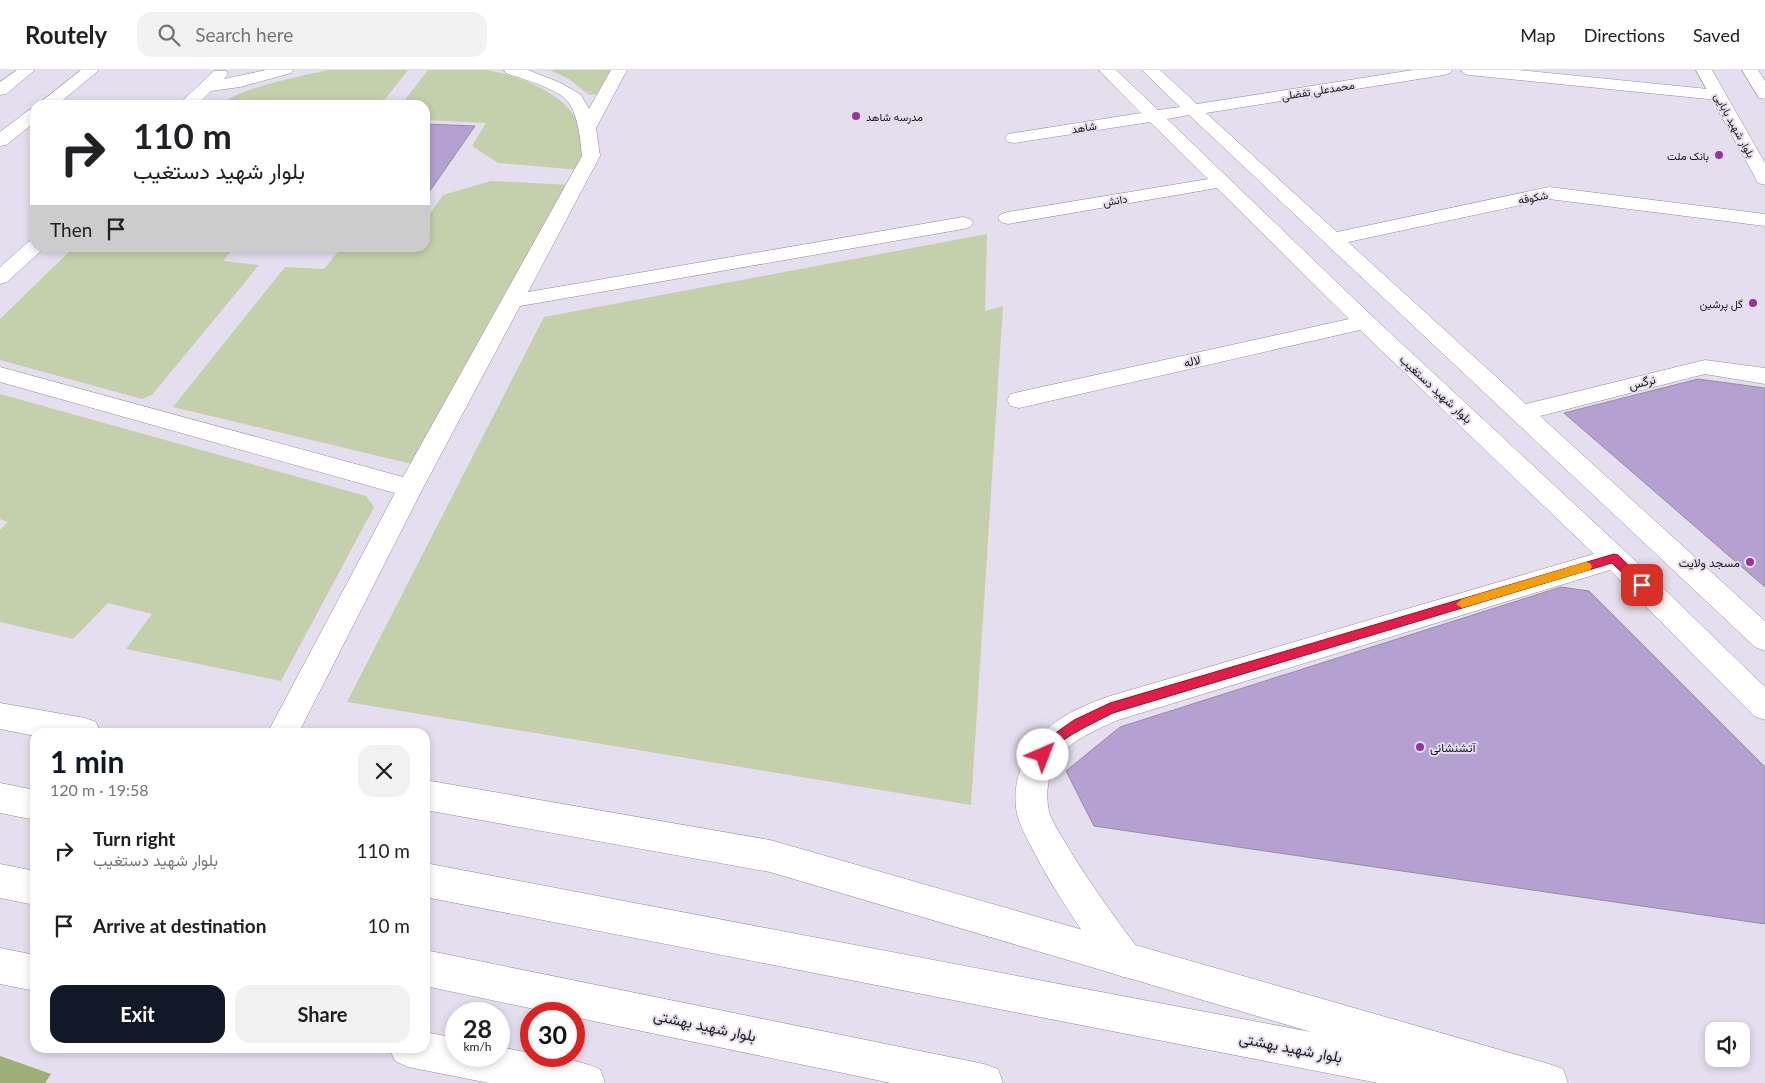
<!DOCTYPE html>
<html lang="en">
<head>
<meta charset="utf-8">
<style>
  :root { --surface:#fff; --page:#f2f2f2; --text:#202124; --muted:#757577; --line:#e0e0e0; --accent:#111827 }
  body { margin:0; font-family:Lato,Vazirmatn,sans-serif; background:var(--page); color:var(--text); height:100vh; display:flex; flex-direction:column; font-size:19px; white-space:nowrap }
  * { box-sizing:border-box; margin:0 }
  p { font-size:16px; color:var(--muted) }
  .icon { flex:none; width:28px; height:28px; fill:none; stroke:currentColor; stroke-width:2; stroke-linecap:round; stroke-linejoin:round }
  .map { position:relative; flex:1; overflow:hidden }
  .side { position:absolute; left:30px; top:658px; width:400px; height:325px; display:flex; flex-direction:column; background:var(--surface); border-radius:15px; box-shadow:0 2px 8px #0003 }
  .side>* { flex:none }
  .hud { position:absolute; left:30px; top:30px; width:400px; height:152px; border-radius:15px; box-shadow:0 2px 8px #0003; background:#fff; color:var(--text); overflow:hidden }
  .buttons { position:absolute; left:1705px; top:952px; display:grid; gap:10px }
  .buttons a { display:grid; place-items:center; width:45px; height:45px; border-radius:10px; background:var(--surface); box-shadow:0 2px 8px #0003; font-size:25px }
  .speed { position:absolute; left:445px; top:932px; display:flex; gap:10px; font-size:25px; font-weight:700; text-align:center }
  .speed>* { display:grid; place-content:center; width:65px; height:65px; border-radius:50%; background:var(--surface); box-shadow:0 2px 8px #0003; line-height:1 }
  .speed small { font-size:12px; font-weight:400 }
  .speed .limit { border:8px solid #d22; background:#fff; color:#111 }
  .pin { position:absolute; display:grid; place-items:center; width:42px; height:42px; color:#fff; margin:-21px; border-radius:10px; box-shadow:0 2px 8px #0006 }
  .me { position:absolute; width:55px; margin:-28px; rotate:44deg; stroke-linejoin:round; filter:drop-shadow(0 0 4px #0008) }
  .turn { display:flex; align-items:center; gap:18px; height:105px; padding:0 20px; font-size:22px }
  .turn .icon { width:65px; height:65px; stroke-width:2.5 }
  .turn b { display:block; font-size:35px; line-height:42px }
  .then { display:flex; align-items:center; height:48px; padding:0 20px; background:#0003; gap:10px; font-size:19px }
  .round { display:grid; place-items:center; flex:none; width:52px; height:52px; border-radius:15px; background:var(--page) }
  .summary { display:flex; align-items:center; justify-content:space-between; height:85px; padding:0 20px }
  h1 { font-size:30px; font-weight:700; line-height:38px; color:var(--accent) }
  .button { display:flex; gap:10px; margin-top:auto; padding:10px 20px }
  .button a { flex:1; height:58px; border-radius:15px; background:var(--accent); color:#fff; font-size:20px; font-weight:700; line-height:58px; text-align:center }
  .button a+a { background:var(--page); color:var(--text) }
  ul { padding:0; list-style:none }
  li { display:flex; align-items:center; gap:15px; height:75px; padding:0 20px }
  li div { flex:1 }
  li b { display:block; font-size:19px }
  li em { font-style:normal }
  header { display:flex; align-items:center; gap:30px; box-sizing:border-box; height:70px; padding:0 25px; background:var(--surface); border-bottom:1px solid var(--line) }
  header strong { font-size:24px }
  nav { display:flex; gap:28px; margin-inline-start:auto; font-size:18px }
  .search { width:350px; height:45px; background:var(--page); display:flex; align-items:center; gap:12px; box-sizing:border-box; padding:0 18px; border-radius:15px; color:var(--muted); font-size:19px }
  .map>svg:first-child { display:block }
  .green { fill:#c4d0ab }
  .forest { fill:#9eae79 }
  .building { fill:#b5a0d2; stroke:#948e9e }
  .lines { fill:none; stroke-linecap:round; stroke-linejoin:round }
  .minor-casing { stroke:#908a99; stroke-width:1 }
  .major-casing { stroke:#908a99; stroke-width:1 }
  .minor { fill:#fff; fill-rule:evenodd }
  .major { fill:#fff; fill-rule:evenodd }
  .route { fill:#e11d48; stroke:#92132f }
  .slow { fill:#f59e0b }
  .poi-dot { fill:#95349c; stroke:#e4deef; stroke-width:2 }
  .labels { text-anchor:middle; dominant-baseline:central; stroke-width:4; stroke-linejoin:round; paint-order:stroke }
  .far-street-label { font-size:11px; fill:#19171c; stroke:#e4deef }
  .far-poi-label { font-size:11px; fill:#19171c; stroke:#e4deef; text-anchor:end }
  .street-label { font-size:12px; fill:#19171c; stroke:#e4deef }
  .poi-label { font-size:12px; fill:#19171c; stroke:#e4deef; text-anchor:end }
  .near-street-label { font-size:15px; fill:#19171c; stroke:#e4deef }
</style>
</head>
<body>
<header>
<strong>Routely</strong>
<div class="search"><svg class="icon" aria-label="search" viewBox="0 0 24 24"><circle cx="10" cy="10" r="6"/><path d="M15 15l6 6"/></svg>Search here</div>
<nav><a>Map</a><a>Directions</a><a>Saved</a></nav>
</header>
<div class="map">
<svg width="1765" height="1013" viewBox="0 0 1765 1013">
  <rect width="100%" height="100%" fill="#e4deef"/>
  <path class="green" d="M328 0H408L382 33 377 35H221C238 18 302 6 328 0Z
    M428 0C447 0 467 0 486 0 514 4 560 21 575 47 582 58 583 75 586 87L580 100 498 93 472 76 486 53 425 50V35H401Z
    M550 0H614L601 24 589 25 569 9Z
    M491 111 571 115 416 395 173 337 285 197 324 199 341 178H425V151L443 125Z
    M987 164 985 241 1003 236 971 735 347 632 544 247Z
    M73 178H234L223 191 259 195 152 325 142 329 0 290V249Z
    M0 324 366 426 374 437 281 611 126 579 152 544 108 533 73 569 0 552V460L8 452 0 449Z"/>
  <path class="forest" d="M0 986 51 1004 45 1013H0Z"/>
  <path class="building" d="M425 54 475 56 425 128Z
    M1698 309 1765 318V517L1564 343Z
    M1561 517 1589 521 1765 697V854L1094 756 1066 701 1120 657Z"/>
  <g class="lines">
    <defs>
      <path id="minor" d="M266 0H293L291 3 240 17 211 21 197 35H178L214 1H226L228 4 224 9Z
        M504 0H528L561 13 581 25 589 39 611 0H627L596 58 600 86 528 222 963 147 970 149 973 153 970 157 963 159 520 236 423 418 299 662H268L395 423 0 312V297L403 407 582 86C580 69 579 48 569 33 560 19 522 9 506 3Z
        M1099 0H1116L1158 40 1180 37 1142 0H1160L1197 34 1413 0H1452L1450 3 1444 5 1206 43 1337 162 1549 117 1765 144V156L1549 129 1348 172 1526 334 1705 290 1765 298V314L1705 304 1540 346 1765 551V581L1755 577 1189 45 1167 49 1373 247 1625 481 1765 617V650L1754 646 1610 500 1118 650C1098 659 1073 669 1060 686 1048 701 1045 723 1049 741 1052 752 1059 762 1065 772 1086 808 1111 842 1136 876L1141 889 1136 902 1123 907 1110 902C1083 862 1055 823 1033 780 1026 767 1018 752 1016 738 1014 722 1017 707 1023 693 1040 654 1071 640 1110 626L1594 484 1360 260 1019 338 1011 336 1007 330 1011 324 1019 322 1349 249 1217 118 1008 154 1001 152 998 148 1001 144 1008 142 1208 109 1150 52 1014 73 1008 72 1005 68 1008 64 1014 63 1141 43Z
        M1461 0H1518L1718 20 1724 21 1726 25 1724 29 1718 30 1469 5 1463 3Z
        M35 170V178H44L42 180 7 212 0 214V197L28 172Z"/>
      <path id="major" d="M17 0H35L6 24 0 25V12Z
        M81 0H99L57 35H37Z
        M1696 0H1712L1765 93V115L1758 113 1756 109Z
        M1742 0H1758L1765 11V29L1759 28Z
        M35 39V52L6 75 0 76V62L29 40Z
        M0 633 85 648 96 652 100 662H35V666L0 659Z
        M425 710 770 770 1549 994 1563 999 1568 1013H1378L425 827V793L1311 962 770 802 425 740Z
        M0 713 35 720V750L0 743Z
        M0 794 35 801V835L0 828Z
        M0 878 35 885V921L0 914Z
        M425 880 984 994 998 999 1003 1013H891L574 947V944H558L425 916Z
        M425 962 456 968V986H499V977L531 983V986C555 986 578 990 600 999L605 1013H489L408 997 395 991 389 978H425Z"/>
    </defs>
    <use href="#minor" class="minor-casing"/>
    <use href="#major" class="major-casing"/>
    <use href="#minor" class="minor"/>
    <use href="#major" class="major"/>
  </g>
  <path class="route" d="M1614 484 1618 485 1646 512 1648 515 1646 518H1638L1612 493 1113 643C1096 652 1066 665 1053 679 1049 684 1049 688 1043 690L1038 689 1036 685 1044 671 1074 650 1110 633Z"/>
  <path class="slow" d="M1586 492 1590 493 1592 497 1590 500 1462 538 1456 534 1462 529Z"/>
  <g class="poi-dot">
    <circle cx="856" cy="46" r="5"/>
    <circle cx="1719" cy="85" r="5"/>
    <circle cx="1753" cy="233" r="5"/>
    <circle cx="1750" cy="492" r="5"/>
    <circle cx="1420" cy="677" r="5"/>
  </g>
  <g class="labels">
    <g class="far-street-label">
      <text transform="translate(1318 20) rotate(-9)">محمدعلی تفضلی</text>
      <text transform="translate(1735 55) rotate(61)">بلوار شهید بابایی</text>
      <text transform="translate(1084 57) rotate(-9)">شاهد</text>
      <text transform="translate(1533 127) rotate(-10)">شکوفه</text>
      <text transform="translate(1115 130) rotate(-10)">دانش</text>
    </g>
    <g class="far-poi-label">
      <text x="866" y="46" text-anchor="start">مدرسه شاهد</text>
      <text x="1709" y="85">بانک ملت</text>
      <text x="1743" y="233">گل پرشین</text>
    </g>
    <g class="street-label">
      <text transform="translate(1192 291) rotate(-13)">لاله</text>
      <text transform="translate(1642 312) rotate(-14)">نرگس</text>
      <text transform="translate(1436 319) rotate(43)">بلوار شهید دستغیب</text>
    </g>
    <g class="poi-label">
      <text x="1740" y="492">مسجد ولایت</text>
      <text x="1430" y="677" text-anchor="start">آتشنشانی</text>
    </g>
    <g class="near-street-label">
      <text transform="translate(705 955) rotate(12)">بلوار شهید بهشتی</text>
      <text transform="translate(1291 977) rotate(11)">بلوار شهید بهشتی</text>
    </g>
  </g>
</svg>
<div class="buttons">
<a><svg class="icon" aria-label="sound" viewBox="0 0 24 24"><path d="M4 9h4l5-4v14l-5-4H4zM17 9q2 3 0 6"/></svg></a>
</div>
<div class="speed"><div>28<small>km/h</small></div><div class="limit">30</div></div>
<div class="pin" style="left:1642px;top:515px;background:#d93025"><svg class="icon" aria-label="arrive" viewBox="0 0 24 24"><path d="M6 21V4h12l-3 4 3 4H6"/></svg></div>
<svg class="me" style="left:1043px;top:685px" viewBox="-20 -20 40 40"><circle r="19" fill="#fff"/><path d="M0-13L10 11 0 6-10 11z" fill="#e11d48"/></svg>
<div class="hud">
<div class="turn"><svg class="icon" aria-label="right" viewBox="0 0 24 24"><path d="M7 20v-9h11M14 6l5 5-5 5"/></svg><div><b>110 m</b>بلوار شهید دستغیب</div></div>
<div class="then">Then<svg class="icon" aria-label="arrive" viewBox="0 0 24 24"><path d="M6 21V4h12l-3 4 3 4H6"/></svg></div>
</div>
<section class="side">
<div class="summary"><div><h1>1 min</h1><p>120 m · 19:58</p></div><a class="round"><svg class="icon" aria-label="close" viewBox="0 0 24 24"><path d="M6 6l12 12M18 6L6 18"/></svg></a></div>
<ul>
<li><svg class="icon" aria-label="right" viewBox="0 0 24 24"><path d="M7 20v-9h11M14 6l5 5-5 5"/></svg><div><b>Turn right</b><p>بلوار شهید دستغیب</p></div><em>110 m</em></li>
<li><svg class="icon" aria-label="arrive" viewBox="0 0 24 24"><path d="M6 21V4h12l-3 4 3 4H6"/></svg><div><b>Arrive at destination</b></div><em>10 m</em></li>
</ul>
<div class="button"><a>Exit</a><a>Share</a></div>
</section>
</div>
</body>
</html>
